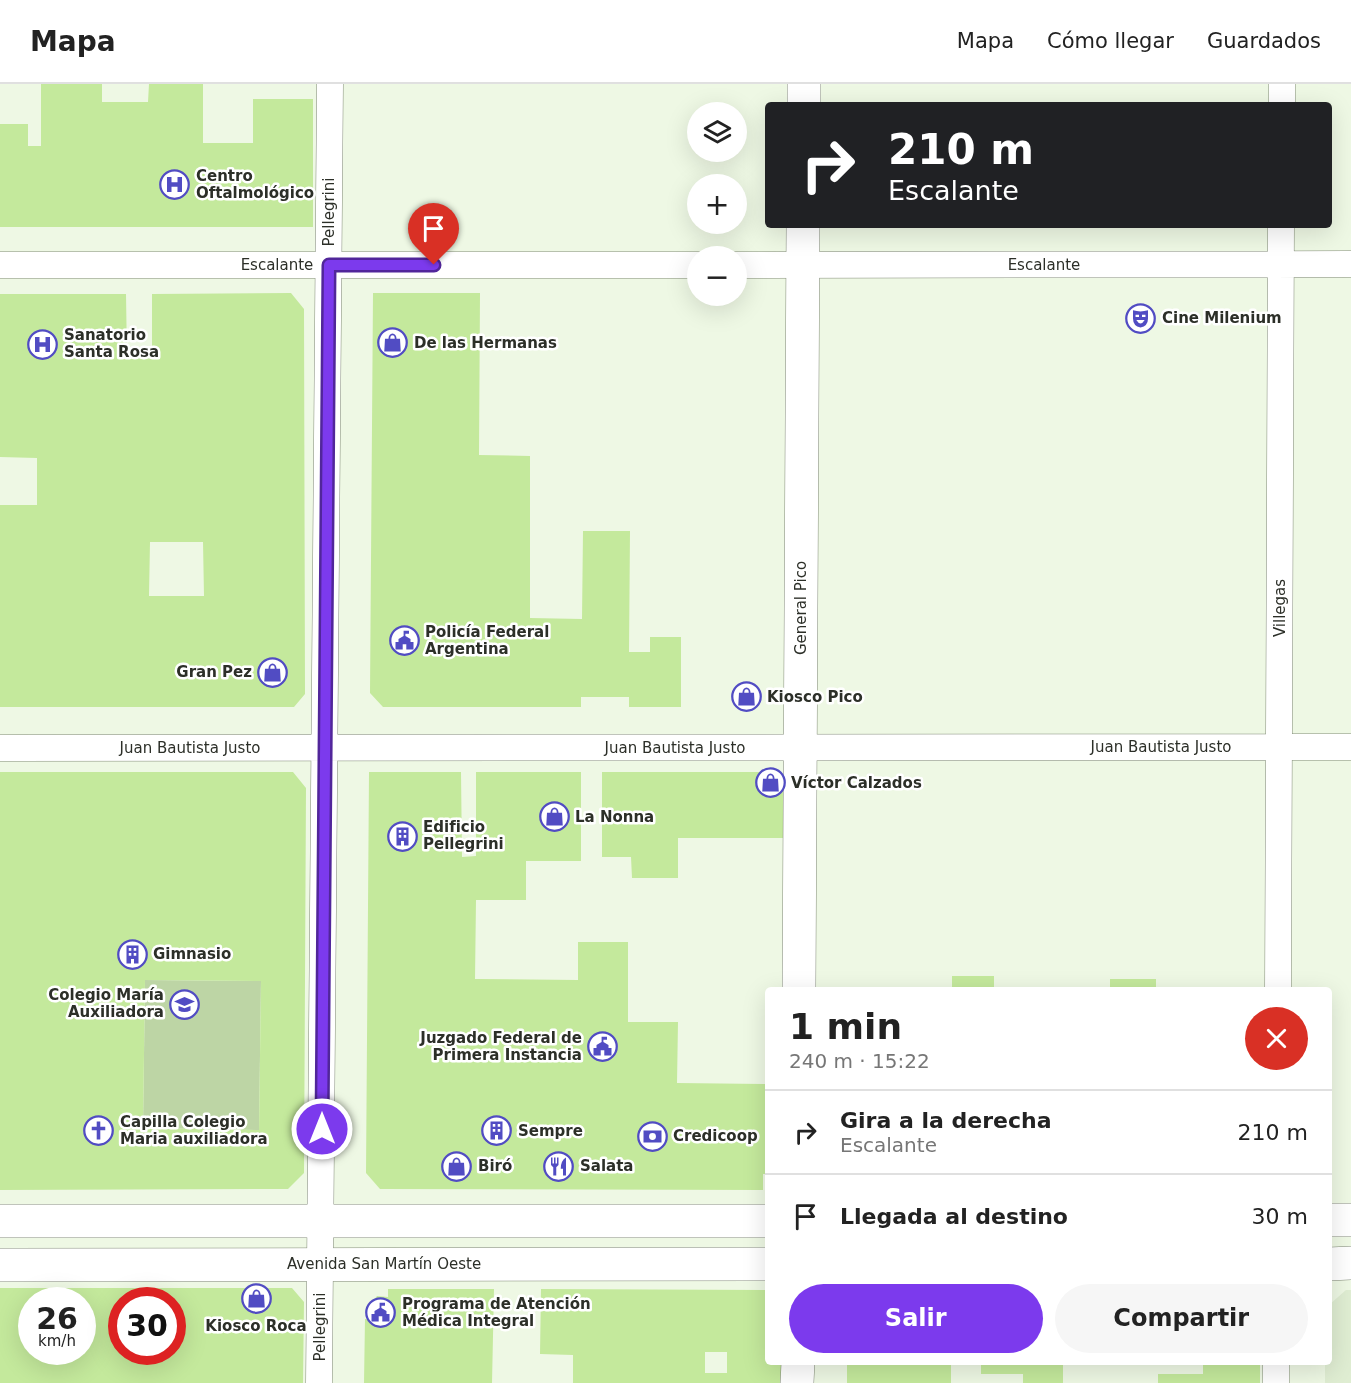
<!DOCTYPE html>
<html lang="es">
<head>
<meta charset="utf-8">
<style>
  :root { --surface:#fff; --page:#f6f6f6; --text:#222; --muted:#767676; --line:#e0e0e0; --accent:#7c3aed }
  body { margin:0; font-family:"DejaVu Sans",sans-serif; background:var(--page); color:var(--text); height:100vh; display:flex; flex-direction:column; font-size:22px; white-space:nowrap }
  * { box-sizing:border-box; margin:0 }
  p { font-size:20px; color:var(--muted) }
  .icon { flex:none; width:33px; height:33px; fill:none; stroke:currentColor; stroke-width:2; stroke-linecap:round; stroke-linejoin:round }
  .map { position:relative; flex:1; overflow:hidden }
  .sheet { position:absolute; left:765px; top:903px; width:567px; height:378px; display:flex; flex-direction:column; background:var(--surface); border-radius:6px; box-shadow:0 6px 24px #0002 }
  .sheet>* { flex:none }
  .banner { position:absolute; left:765px; top:18px; width:567px; height:126px; border-radius:6px; box-shadow:0 6px 24px #0002; background:#202124; color:#fff; overflow:hidden }
  .buttons { position:absolute; left:687px; top:18px; display:grid; gap:12px }
  .buttons a { display:grid; place-items:center; width:60px; height:60px; border-radius:50%; background:var(--surface); box-shadow:0 6px 24px #0002; font-size:30px }
  .speed { position:absolute; left:18px; top:1203px; display:flex; gap:12px; font-size:30px; font-weight:700; text-align:center }
  .speed>* { display:grid; place-content:center; width:78px; height:78px; border-radius:50%; background:var(--surface); box-shadow:0 6px 24px #0002; line-height:1 }
  .speed small { font-size:15px; font-weight:400 }
  .speed .limit { border:9px solid #d22; background:#fff; color:#111 }
  .pin { position:absolute; display:grid; place-items:center; width:51px; height:51px; color:#fff; margin:-62px -26px; border-radius:50% 50% 50% 0; rotate:-45deg; box-shadow:0 0 6px #0007 }
  .pin .icon { rotate:45deg }
  .me { position:absolute; width:66px; margin:-33px; rotate:0deg; stroke-linejoin:round; filter:drop-shadow(0 0 4px #0008) }
  .turn { display:flex; align-items:center; gap:21px; height:126px; padding:0 24px; font-size:27px }
  .turn .icon { width:78px; height:78px; stroke-width:2.5 }
  .turn b { display:block; font-size:42px; line-height:51px }
  .round { display:grid; place-items:center; flex:none; width:63px; height:63px; border-radius:32px; background:var(--page) }
  .head { display:flex; align-items:center; justify-content:space-between; height:102px; padding:0 24px }
  h1 { font-size:36px; font-weight:600; line-height:45px }
  .cta { display:flex; gap:12px; margin-top:auto; padding:12px 24px }
  .cta a { flex:1; height:69px; border-radius:36px; background:var(--accent); color:#fff; font-size:24px; font-weight:600; line-height:69px; text-align:center }
  .cta a+a { background:var(--page); color:var(--text) }
  ul { padding:0; list-style:none }
  li { display:flex; align-items:center; gap:18px; height:84px; padding:0 24px; border-top:2px solid var(--line) }
  li div { flex:1 }
  li b { display:block; font-size:22px }
  li em { font-style:normal }
  header { display:flex; align-items:center; gap:36px; box-sizing:border-box; height:84px; padding:0 30px; background:var(--surface); border-bottom:2px solid var(--line) }
  header strong { font-size:28px }
  nav { display:flex; gap:33px; margin-inline-start:auto; font-size:21px }
  .map>svg:first-child { display:block }
  .built { fill:#dfedd2 }
  .green { fill:#bdd5a5 }
  .building { fill:#c4e99c; fill-rule:evenodd }
  .lines { fill:none; stroke-linecap:round; stroke-linejoin:round }
  .street-casing { stroke:#808977; stroke-width:27 }
  .secondary-casing { stroke:#808977; stroke-width:34 }
  .street { stroke:#fff; stroke-width:26 }
  .secondary { stroke:#fff; stroke-width:33 }
  .route-casing { stroke:#51269a; stroke-width:15 }
  .route { stroke:#7c3aed; stroke-width:10 }
  .labels { text-anchor:middle; dominant-baseline:central; stroke-width:5; stroke-linejoin:round; paint-order:stroke }
  .poi-label { font-size:15px; font-weight:bold; fill:#2c2f28; stroke:#fff; text-anchor:start }
  .street-label { font-size:15px; fill:#2c2f28; stroke:#fff }
</style>
</head>
<body>
<header>
<strong>Mapa</strong>
<nav><a>Mapa</a><a>Cómo llegar</a><a>Guardados</a></nav>
</header>
<div class="map">
<svg width="1351" height="1299" viewBox="0 0 1351 1299">
  <rect width="100%" height="100%" fill="#eef8e4"/>
  <path class="built" d="M1346 1206H1351V1299H1325V1278H1329V1221Z"/>
  <path class="green" d="M145 896 261 897 259 1046 143 1044Z"/>
  <path class="building" d="M41 0H102V18H148L149 0H203V59H253V15H313V143H0V40H28V62H41Z
    M291 209 304 225 305 610 294 623H0V421H37V374L0 373V210H126L127 274H152V210ZM150 458H203L204 512H149Z
    M373 209H480L479 371 530 372V534L582 535 583 447H630L629 568H650V553H681V623H629V613H581V623H383L370 609Z
    M0 688H293L306 704 304 1089 288 1105 0 1106ZM145 896 261 897 259 1046 143 1044Z
    M369 688H461L462 773 476 772V688H581V777H526V816H476L475 895 578 896V858H628V938H678L677 999 768 1000V1090H763V1106L380 1105 366 1089Z
    M602 688H775L784 701 783 754H678V794H632L631 773H602Z
    M952 892H994V906H952Z
    M1110 895H1156V906H1110Z
    M0 1204H292L304 1218 303 1299H0ZM32 1216H82V1268H32ZM122 1216H172V1268H122Z
    M388 1205H494L492 1299H364L365 1235H369V1222L377 1212 388 1213Z
    M541 1205 768 1206V1278H785V1299H573V1271L540 1270ZM705 1268H727V1289H705Z
    M847 1278H951V1299H847Z
    M981 1278H1063V1299H1023V1290H981Z
    M1203 1278H1260V1299H1158V1290H1203Z"/>
  <g class="lines">
    <defs>
      <path id="street" d="M1282 21V0
        M0 181H698
        M736 181 1351 180
        M0 664 1351 663
        M1278 906 1281 141
        M319 1299 330 0
        M1276 1299V1278"/>
      <path id="secondary" d="M804 21V0
        M799 906 803 141
        M1329 1136H1351
        M0 1137H768
        M1329 1180 1351 1179
        M0 1181 768 1180
        M797 1299 798 1278"/>
    </defs>
    <use href="#street" class="street-casing"/>
    <use href="#secondary" class="secondary-casing"/>
    <use href="#street" class="street"/>
    <use href="#secondary" class="secondary"/>
  </g>
  <g class="lines">
    <defs>
      <path id="route" d="M322 1045 329 181H434"/>
    </defs>
    <use href="#route" class="route-casing"/>
    <use href="#route" class="route"/>
  </g>
  <defs>
    <symbol id="hospital-ring" viewBox="-11 -11 22 22"><circle r="9.5" fill="#fff" stroke="#514cc3" stroke-width="1.5"/><path d="M-5-5h3v3.5h4V-5h3V5h-3V1.5h-4V5h-3Z" fill="#514cc3"/></symbol>
    <symbol id="theatre-ring" viewBox="-11 -11 22 22"><circle r="9.5" fill="#fff" stroke="#514cc3" stroke-width="1.5"/><path d="M-5-5.5Q0-4 5-5.5V0Q5 5 0 6Q-5 5-5 0ZM-3.3-2.5H-1v1.5H-3.3ZM1-2.5H3.3v1.5H1ZM-2.8 1Q0 5.5 2.8 1Z" fill="#514cc3"/></symbol>
    <symbol id="shop-ring" viewBox="-11 -11 22 22"><circle r="9.5" fill="#fff" stroke="#514cc3" stroke-width="1.5"/><path d="M-5-2.5h2.3a2.7 3.5 0 0 1 5.4 0H5L5.5 6h-11ZM-1.5-2.5h3a1.5 2.3 0 0 0-3 0Z" fill="#514cc3"/></symbol>
    <symbol id="civic-ring" viewBox="-11 -11 22 22"><circle r="9.5" fill="#fff" stroke="#514cc3" stroke-width="1.5"/><path d="M-.6-6.5H3V-4.5H.6V-3L4-1V1h2V6H-6V1h2V-1L-.6-3ZM-1.2 2.5V6h2.4V2.5Z" fill="#514cc3"/></symbol>
    <symbol id="building-ring" viewBox="-11 -11 22 22"><circle r="9.5" fill="#fff" stroke="#514cc3" stroke-width="1.5"/><path d="M-4-6H4V6H1V3H-1V6H-4ZM-2.5-4.3h1.7v1.8h-1.7ZM.8-4.3h1.7v1.8H.8ZM-2.5-1h1.7V.8h-1.7ZM.8-1h1.7V.8H.8Z" fill="#514cc3"/></symbol>
    <symbol id="school-ring" viewBox="-11 -11 22 22"><circle r="9.5" fill="#fff" stroke="#514cc3" stroke-width="1.5"/><path d="M0-5L7-2L0 1L-7-2ZM-4 1L0 2.5L4 1V4Q0 6-4 4Z" fill="#514cc3"/></symbol>
    <symbol id="church-ring" viewBox="-11 -11 22 22"><circle r="9.5" fill="#fff" stroke="#514cc3" stroke-width="1.5"/><path d="M-1.2-6h2.4v3.5h3.3v2.4h-3.3V6h-2.4V-.1h-3.3v-2.4h3.3Z" fill="#514cc3"/></symbol>
    <symbol id="bank-ring" viewBox="-11 -11 22 22"><circle r="9.5" fill="#fff" stroke="#514cc3" stroke-width="1.5"/><path d="M-6-4H6V4H-6ZM0-2.3a2.3 2.3 0 1 0 0 4.6a2.3 2.3 0 1 0 0-4.6Z" fill="#514cc3"/></symbol>
    <symbol id="restaurant-ring" viewBox="-11 -11 22 22"><circle r="9.5" fill="#fff" stroke="#514cc3" stroke-width="1.5"/><path d="M-5-6h1v4h1v-4h1v4h1v-4h1v5L-1.5 .5V6h-2V.5L-5-1ZM5-6V6H3V1.5H1.5Q1.5-4 5-6Z" fill="#514cc3"/></symbol>
  </defs>
  <g fill-rule="evenodd">
    <use href="#hospital-ring" x="158" y="84" width="33" height="33"/>
    <use href="#theatre-ring" x="1124" y="218" width="33" height="33"/>
    <use href="#shop-ring" x="376" y="242" width="33" height="33"/>
    <use href="#hospital-ring" x="26" y="244" width="33" height="33"/>
    <use href="#civic-ring" x="388" y="540" width="33" height="33"/>
    <use href="#shop-ring" x="256" y="572" width="33" height="33"/>
    <use href="#shop-ring" x="730" y="596" width="33" height="33"/>
    <use href="#shop-ring" x="754" y="682" width="33" height="33"/>
    <use href="#shop-ring" x="538" y="716" width="33" height="33"/>
    <use href="#building-ring" x="386" y="736" width="33" height="33"/>
    <use href="#building-ring" x="116" y="854" width="33" height="33"/>
    <use href="#school-ring" x="168" y="904" width="33" height="33"/>
    <use href="#civic-ring" x="586" y="946" width="33" height="33"/>
    <use href="#church-ring" x="82" y="1030" width="33" height="33"/>
    <use href="#building-ring" x="480" y="1030" width="33" height="33"/>
    <use href="#bank-ring" x="636" y="1036" width="33" height="33"/>
    <use href="#shop-ring" x="440" y="1066" width="33" height="33"/>
    <use href="#restaurant-ring" x="542" y="1066" width="33" height="33"/>
    <use href="#shop-ring" x="240" y="1198" width="33" height="33"/>
    <use href="#civic-ring" x="364" y="1212" width="33" height="33"/>
  </g>
  <g class="labels">
    <g class="poi-label">
      <text x="196" y="92">Centro<tspan x="196" dy="17">Oftalmológico</tspan></text>
      <text x="1162" y="234">Cine Milenium</text>
      <text x="64" y="251">Sanatorio<tspan x="64" dy="17">Santa Rosa</tspan></text>
      <text x="414" y="259">De las Hermanas</text>
      <text x="425" y="548">Policía Federal<tspan x="425" dy="17">Argentina</tspan></text>
      <text x="252" y="588" text-anchor="end">Gran Pez</text>
      <text x="767" y="613">Kiosco Pico</text>
      <text x="791" y="699">Víctor Calzados</text>
      <text x="575" y="733">La Nonna</text>
      <text x="423" y="743">Edificio<tspan x="423" dy="17">Pellegrini</tspan></text>
      <text x="153" y="870">Gimnasio</text>
      <text x="164" y="911" text-anchor="end">Colegio María<tspan x="164" dy="17">Auxiliadora</tspan></text>
      <text x="582" y="954" text-anchor="end">Juzgado Federal de<tspan x="582" dy="17">Primera Instancia</tspan></text>
      <text x="120" y="1038">Capilla Colegio<tspan x="120" dy="17">Maria auxiliadora</tspan></text>
      <text x="518" y="1047">Sempre</text>
      <text x="673" y="1052">Credicoop</text>
      <text x="478" y="1082">Biró</text>
      <text x="580" y="1082">Salata</text>
      <text x="402" y="1220">Programa de Atención<tspan x="402" dy="17">Médica Integral</tspan></text>
      <text x="256" y="1242" text-anchor="middle">Kiosco Roca</text>
    </g>
    <g class="street-label">
      <text transform="translate(329 128) rotate(-90)">Pellegrini</text>
      <text x="277" y="181">Escalante</text>
      <text x="1044" y="181">Escalante</text>
      <text transform="translate(801 524) rotate(-90)">General Pico</text>
      <text transform="translate(1280 524) rotate(-90)">Villegas</text>
      <text x="1161" y="663">Juan Bautista Justo</text>
      <text x="190" y="664">Juan Bautista Justo</text>
      <text x="675" y="664">Juan Bautista Justo</text>
      <text x="384" y="1180">Avenida San Martín Oeste</text>
      <text transform="translate(320 1243) rotate(-90)">Pellegrini</text>
    </g>
  </g>
</svg>
<div class="buttons">
<a><svg class="icon" aria-label="layers" viewBox="0 0 24 24"><path d="M12 4l9 5-9 5-9-5zM3 14l9 5 9-5"/></svg></a>
<a>+</a>
<a>−</a>
</div>
<div class="speed"><div>26<small>km/h</small></div><div class="limit">30</div></div>
<div class="pin" style="left:434px;top:181px;background:#d93025"><svg class="icon" aria-label="arrive" viewBox="0 0 24 24"><path d="M6 21V4h12l-3 4 3 4H6"/></svg></div>
<svg class="me" style="left:322px;top:1045px" viewBox="-20 -20 40 40"><circle r="17" fill="#7c3aed" stroke="#fff" stroke-width="3"/><path d="M0-11L8 9 0 5-8 9z" fill="#fff"/></svg>
<div class="banner">
<div class="turn"><svg class="icon" aria-label="right" viewBox="0 0 24 24"><path d="M7 20v-9h11M14 6l5 5-5 5"/></svg><div><b>210 m</b>Escalante</div></div>
</div>
<section class="sheet">
<div class="head"><div><h1>1 min</h1><p>240 m · 15:22</p></div><a class="round" style="background:#d93025;color:#fff"><svg class="icon" aria-label="close" viewBox="0 0 24 24"><path d="M6 6l12 12M18 6L6 18"/></svg></a></div>
<ul>
<li><svg class="icon" aria-label="right" viewBox="0 0 24 24"><path d="M7 20v-9h11M14 6l5 5-5 5"/></svg><div><b>Gira a la derecha</b><p>Escalante</p></div><em>210 m</em></li>
<li><svg class="icon" aria-label="arrive" viewBox="0 0 24 24"><path d="M6 21V4h12l-3 4 3 4H6"/></svg><div><b>Llegada al destino</b></div><em>30 m</em></li>
</ul>
<div class="cta"><a>Salir</a><a>Compartir</a></div>
</section>
</div>
</body>
</html>
